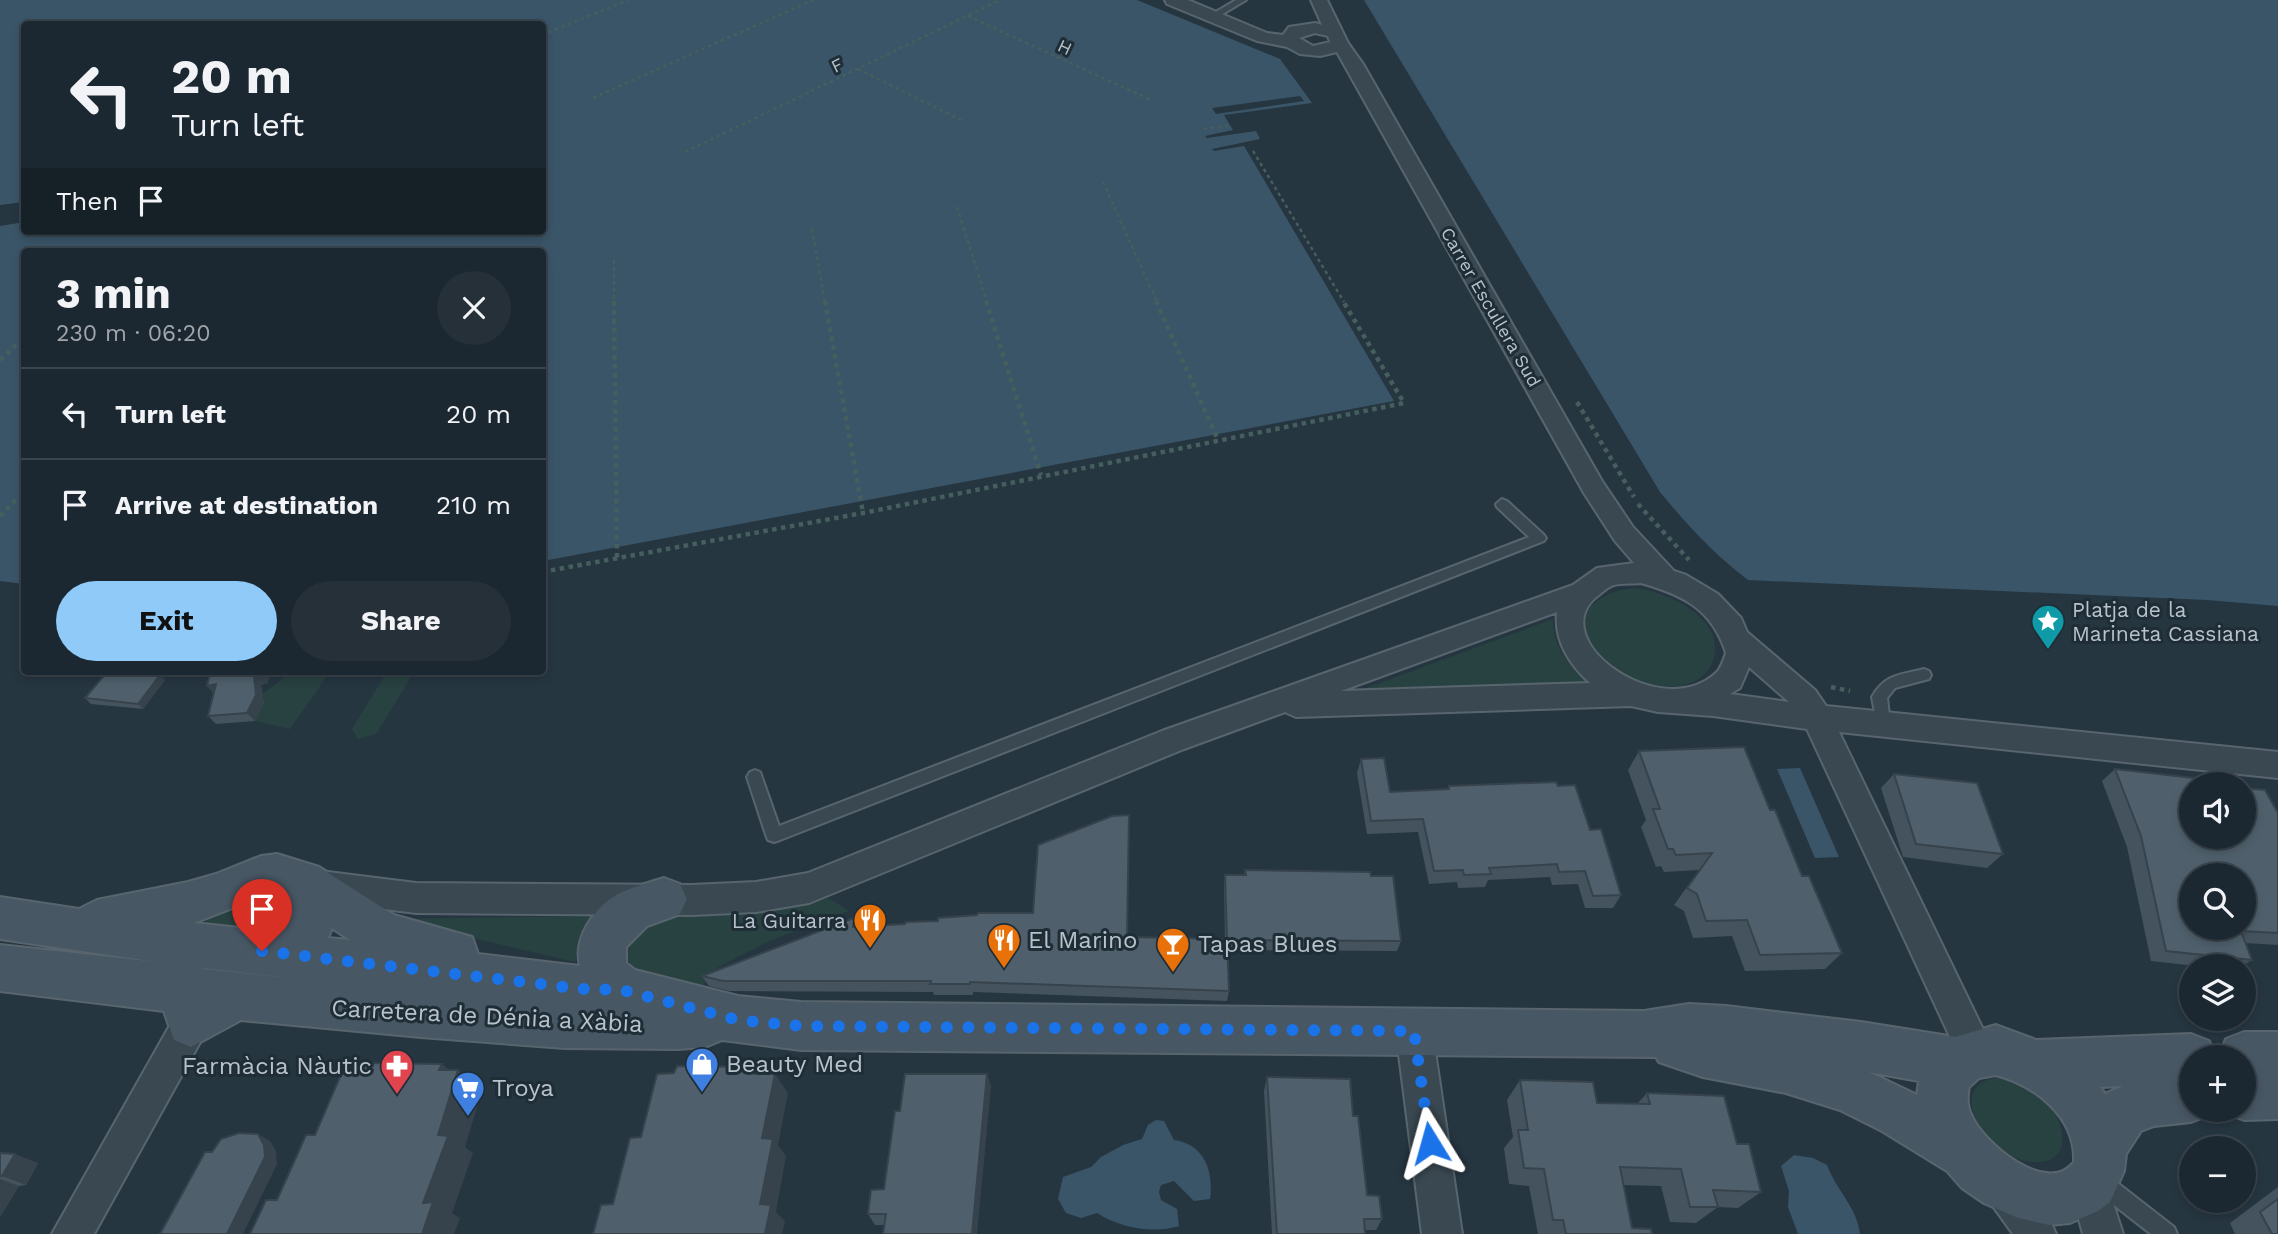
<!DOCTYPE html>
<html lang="en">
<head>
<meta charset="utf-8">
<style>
  :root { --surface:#1c2831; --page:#253039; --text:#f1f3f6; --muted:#a0a6ab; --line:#3a444d; --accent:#8fcaf8 }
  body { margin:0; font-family:"Work Sans",sans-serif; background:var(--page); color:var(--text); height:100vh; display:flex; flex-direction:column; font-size:26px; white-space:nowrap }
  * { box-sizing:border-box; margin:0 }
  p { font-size:23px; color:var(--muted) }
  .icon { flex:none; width:38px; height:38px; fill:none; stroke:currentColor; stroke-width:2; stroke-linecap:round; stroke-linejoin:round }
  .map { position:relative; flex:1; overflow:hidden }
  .drawer { position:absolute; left:21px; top:248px; width:525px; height:427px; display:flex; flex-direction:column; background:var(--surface); border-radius:7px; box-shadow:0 4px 10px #0003,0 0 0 2px var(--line) }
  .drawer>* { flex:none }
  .top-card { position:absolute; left:21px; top:21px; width:525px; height:214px; border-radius:7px; box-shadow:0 4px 10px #0003,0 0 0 2px var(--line); background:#1c2831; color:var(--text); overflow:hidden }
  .controls { position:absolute; left:2179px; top:772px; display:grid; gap:14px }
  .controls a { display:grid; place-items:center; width:77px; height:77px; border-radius:50%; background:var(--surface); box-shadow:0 4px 10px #0003,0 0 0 2px var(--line); font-size:35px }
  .pin { position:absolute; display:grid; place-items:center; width:60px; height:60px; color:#fff; margin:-72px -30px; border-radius:50% 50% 50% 0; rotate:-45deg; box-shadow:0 0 7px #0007 }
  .pin .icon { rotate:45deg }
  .me { position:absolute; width:77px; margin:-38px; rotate:352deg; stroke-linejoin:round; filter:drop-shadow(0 0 5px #0008) }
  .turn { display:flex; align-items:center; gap:24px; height:147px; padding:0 35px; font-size:32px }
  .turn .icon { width:91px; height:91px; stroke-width:2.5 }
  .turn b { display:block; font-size:49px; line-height:60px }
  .then { display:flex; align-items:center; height:66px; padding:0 35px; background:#0003; gap:14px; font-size:26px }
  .round { display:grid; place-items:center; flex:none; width:74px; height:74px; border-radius:37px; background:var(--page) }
  .summary { display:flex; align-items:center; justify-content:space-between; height:119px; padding:0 35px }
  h1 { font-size:42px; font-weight:700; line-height:52px }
  .action { display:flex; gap:14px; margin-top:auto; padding:14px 35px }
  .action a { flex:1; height:80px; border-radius:42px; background:var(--accent); color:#111; font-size:28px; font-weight:700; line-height:80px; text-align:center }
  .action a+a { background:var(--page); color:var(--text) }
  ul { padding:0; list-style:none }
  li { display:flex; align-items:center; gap:21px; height:91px; padding:0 35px; border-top:2px solid var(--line) }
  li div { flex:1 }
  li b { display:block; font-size:26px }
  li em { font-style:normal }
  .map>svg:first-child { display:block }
  .green { fill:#284241 }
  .water { fill:#3a5568 }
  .pier { fill:#263641 }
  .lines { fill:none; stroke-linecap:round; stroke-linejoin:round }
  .lane-casing { stroke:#58656e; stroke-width:4 }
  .street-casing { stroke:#58656e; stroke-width:4 }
  .secondary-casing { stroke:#58656e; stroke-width:4 }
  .path-far1 { stroke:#465e5d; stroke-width:2.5; stroke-dasharray:3.5 3.5; stroke-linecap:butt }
  .path { stroke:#465e5d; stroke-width:4.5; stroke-dasharray:4.5 4.5; stroke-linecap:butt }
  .lane { fill:#3a4851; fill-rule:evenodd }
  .street { fill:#3a4851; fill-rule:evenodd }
  .secondary { fill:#485764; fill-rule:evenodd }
  .wall { fill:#44535d }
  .shaded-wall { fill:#37434c }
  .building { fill:#4f606c; stroke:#37434c; stroke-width:2; fill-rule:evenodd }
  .route { stroke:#1a73e8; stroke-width:12; stroke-dasharray:0 21.6 }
  .labels { text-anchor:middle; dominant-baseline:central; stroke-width:6; stroke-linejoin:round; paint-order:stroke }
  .far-street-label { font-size:18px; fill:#b7c2cb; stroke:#1f2d36 }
  .poi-label { font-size:21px; fill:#b7c2cb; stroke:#1f2d36; text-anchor:start }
  .near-poi-label { font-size:24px; fill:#b7c2cb; stroke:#1f2d36; text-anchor:start }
  .near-street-label { font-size:24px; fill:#b7c2cb; stroke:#1f2d36 }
</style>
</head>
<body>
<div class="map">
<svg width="2278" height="1234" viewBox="0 0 2278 1234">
  <rect width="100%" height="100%" fill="#263641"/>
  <path class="green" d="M1637 588C1668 593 1727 618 1713 660 1701 697 1645 689 1619 674 1605 665 1590 652 1586 634 1579 601 1611 590 1637 588Z
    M1553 619C1554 649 1568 664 1589 684L1361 690Z
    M291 672 329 673 290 729 255 721 264 703 263 694Z
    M387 672H414L376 734 358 739 352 729Z
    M283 891C299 909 291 917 282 937L204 926C216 893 254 894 283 891Z
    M829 898 849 911 769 941 717 968 700 989 616 971 614 938 642 918 738 915Z
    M595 916 579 938 575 962 392 919Z
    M1999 1077C2015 1079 2031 1086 2043 1097 2064 1117 2077 1165 2033 1162 1992 1160 1938 1086 1999 1077Z"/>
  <path class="water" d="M0 0H1137L1280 59 1312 103 1224 115 1233 130 1205 136 1207 138 1256 131 1260 139 1212 149 1214 151 1244 146 1394 401 543 561 542 252H24V584L0 581V226L24 222V231H542V24H24V202L0 205Z
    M1364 0H2278V606L2207 600 1748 580C1714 554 1687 525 1660 492Z
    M1800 768 1839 857 1815 858 1777 769Z
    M1156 1120 1164 1121 1174 1140C1204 1144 1214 1171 1210 1199L1194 1201 1174 1181 1161 1185 1159 1192 1161 1200 1177 1209 1179 1226C1154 1234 1120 1228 1097 1213L1081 1218 1066 1213 1058 1199 1063 1177 1091 1167 1101 1157 1123 1145 1142 1139 1148 1125Z
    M1794 1155 1813 1158 1827 1165C1836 1190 1857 1207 1860 1234H1798L1788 1207 1789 1191 1781 1166Z"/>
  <path class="pier" d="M1300 96 1304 101 1216 114 1212 108Z"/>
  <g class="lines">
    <defs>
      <path id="lane" d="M1236 0H1246L1216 18 1209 16Z
        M1502 499 1507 501 1544 535 1546 538 1544 541 780 840 774 842 768 840 766 835 747 777 750 772 755 770 760 772 779 826 1529 537 1497 507 1496 504Z
        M1924 669 1929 671 1931 675 1929 679 1895 688 1887 698 1890 724 1888 728 1883 730 1878 728 1872 697C1885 674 1900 675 1924 669Z
        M2099 1171 2106 1174 2174 1227 2177 1234H2151L2092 1188 2089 1181 2092 1174Z"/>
      <path id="street" d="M1165 0H1188L1267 33 1283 35 1289 27 1315 23 1322 25 1311 0H1327L1348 43 1363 64 1602 481 1633 527 1674 571 1686 575 1718 594 1741 618 1747 632 1815 690 1826 706 2278 752V778L1839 732 1994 1052 1989 1065 1976 1070 1963 1065 1807 729 1713 716 1658 712 1631 706 1296 717 1285 712 1184 749 809 903 756 912 692 915 416 913 320 901 308 897 304 886 308 875 320 871 416 883 692 885 756 882 808 873 1162 731 1573 585 1597 568 1634 563 1615 541 1584 493 1337 52 1320 56 1300 54 1287 47 1257 41 1167 4ZM1315 33 1328 36 1330 42 1313 46 1299 38ZM1641 583C1683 595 1712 609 1726 653 1724 659 1721 668 1717 672 1661 726 1539 637 1600 594 1604 591 1609 586 1614 585 1622 583 1632 584 1641 583ZM1557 612C1554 641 1570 665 1590 683L1341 691ZM1749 667 1789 702 1730 694 1740 688Z
        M191 1006 204 1011 209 1023 204 1035 94 1234H52L178 1011Z
        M1414 1013 1427 1019 1432 1031 1462 1234H1422L1396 1031 1401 1019Z
        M2089 1167 2103 1172 2123 1234H2083L2070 1186 2075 1172Z
        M2004 1169C2028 1179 2046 1211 2056 1234H2013L1990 1202 1985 1188 1990 1174Z"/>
      <path id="secondary" d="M277 854 319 867 394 915 472 937 478 954 580 966C573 939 593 909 616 895 630 887 649 883 664 878L680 884 687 899 680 914 647 926 626 947V963L635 970 738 996 801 1002 1644 1011 1689 1004 1726 1006 1861 1022 1955 1037 1996 1025 2036 1040 2191 1034 2209 1041 2215 1057H2191V1110H2211L2209 1115 2191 1122 2154 1126 2141 1131 2126 1154 2124 1171 2110 1202 2098 1211 2070 1223 2049 1225 2018 1218 1984 1203 1962 1188 1947 1171 1882 1131 1840 1110 1786 1093 1703 1077 1659 1062 1656 1057 801 1050 722 1040 705 1047 677 1049 565 1048 421 1037 241 1020 191 1047 174 1040 164 1011 0 991V945L157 962 0 939V897L79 909 97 900 188 882 216 874 261 856ZM277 894 289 897C291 913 289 920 278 932L194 923 263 896ZM332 928 350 940 328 938ZM203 968 307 980 203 969ZM1869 1072 1919 1081 1917 1095ZM1996 1075C2036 1086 2076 1117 2074 1162 2048 1197 1982 1143 1971 1114 1967 1106 1967 1096 1969 1087L1979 1078ZM2123 1086 2105 1094 2100 1087Z
        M2244 1032H2278V1119L2244 1120 2226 1113 2225 1110H2244V1057H2219L2226 1039Z"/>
    </defs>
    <use href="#lane" class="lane-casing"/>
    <use href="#street" class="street-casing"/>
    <use href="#secondary" class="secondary-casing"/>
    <path class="path-far1" d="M968 16 1153 101
      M542 35 628 0
      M858 69 963 121
      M593 98 813 0
      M1204 129 1230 125
      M1253 151 1344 302
      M685 152 1000 0
      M1103 182 1157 302
      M957 207 987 302
      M812 229 825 302
      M614 260V302"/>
    <path class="path" d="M614 301 617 559
      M825 301 863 513
      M986 301 1041 475
      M1156 301 1218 440
      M0 360 24 338
      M1577 402 1634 497
      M1638 504 1689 560
      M0 516 24 492
      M542 572 863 513 1404 403 1343 301
      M1831 687 1850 691"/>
    <use href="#lane" class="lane"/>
    <use href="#street" class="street"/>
    <use href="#secondary" class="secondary"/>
  </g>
  <path class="wall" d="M160 675 165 680 143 709 91 704 85 698Z
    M268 683 261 685 264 703 255 721 216 724 208 716 214 693 207 686Z
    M1639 751 1770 810 1802 876 1842 953 1825 969 1745 971 1732 936 1693 938 1684 911 1674 905 1699 870 1664 872 1661 866 1656 867 1641 827 1646 820 1628 770Z
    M1361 759 1390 792 1447 789 1449 786H1558L1590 830 1621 895 1613 908H1585L1578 884 1552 885 1550 877 1488 880 1485 887 1458 888 1457 882 1429 884 1418 832 1367 834 1357 773Z
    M2115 769 2191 784 2278 813V945L2245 943 2252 960 2242 966H2196L2151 961 2127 847 2102 781Z
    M1894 774 2003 854 1987 868 1903 857 1881 788Z
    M1245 870 1371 876 1401 941 1397 951 1227 950 1229 991 1227 1001 973 992V995H934L933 992 729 991 709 986 702 976 857 926 1127 937 1225 939 1224 886 1225 875H1244Z
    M987 1074 991 1087 884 1225H875L868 1214 884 1189 900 1111Z
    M1267 1077 1367 1195 1382 1219 1376 1230H1365V1234H1272L1264 1091Z
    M1520 1080 1597 1103 1637 1104 1647 1093 1737 1144 1761 1192 1738 1208 1718 1207 1696 1223 1670 1222 1661 1186 1623 1185 1632 1228 1652 1234H1538L1529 1186 1509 1184 1504 1148 1513 1137 1507 1100Z
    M0 1153 38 1163 26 1185 19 1186 0 1217Z
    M2278 1187V1234H2235L2230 1223Z"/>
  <path class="shaded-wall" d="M261 672H270L268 683 261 685 264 703 255 721 247 713 254 676Z
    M160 675 165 680 143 709 138 704Z
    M216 684 215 695 207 686Z
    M442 1064 456 1076 458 1070 482 1090 465 1147 473 1153 452 1213 460 1218 454 1234H422L423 1203 438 1135 439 1070Z
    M775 1074 788 1093 778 1145 786 1156 776 1212 785 1221 782 1234H765L760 1204 762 1138Z
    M987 1074 991 1087 977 1234H972Z
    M258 1134 270 1141 276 1151 277 1164 243 1234H227Z
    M15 1154 38 1163 26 1185 2 1176Z
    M0 1179 19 1186 0 1217Z"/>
  <path class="building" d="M107 672H134L160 675 138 704 85 698Z
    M210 672H261L260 675 254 676 256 695 247 713 208 716 216 684 207 686Z
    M1744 747 1770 810H1775L1802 876H1809L1842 953 1760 955 1747 920 1706 921 1697 894 1687 888 1712 853 1676 855 1673 849H1668L1653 809H1660L1639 751Z
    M1384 758 1390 792 1449 789V786L1556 782 1558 786 1575 785 1590 830 1601 829 1621 895 1593 896 1585 871 1559 872 1557 864 1489 868 1491 874 1464 875 1463 870 1434 871 1423 819 1371 821 1361 759Z
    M2115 769 2202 779 2204 784H2191V836H2244V788L2265 790 2278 813V933L2241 931 2252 960 2166 951 2141 836ZM2191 875H2244V928H2191Z
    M1894 774 1977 783 2003 854 1916 844Z
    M1129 815 1127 937 1227 939 1229 991 970 982V984H930L931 981H723L702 976 854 918 853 927 905 924 906 922 938 921V918L977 915 978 913H1033L1038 845 1112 816Z
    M1245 870 1370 872 1371 876H1393L1401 941 1227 940 1225 875H1246Z
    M362 1063 442 1064 439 1070H458L438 1135 448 1136 423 1203 433 1202 422 1234H250L266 1200H277L306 1135H315L343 1070H361Z
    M677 1066 756 1067 755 1074H775L762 1138 773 1139 760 1204 771 1205 765 1234H593L601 1205 613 1204 630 1138 641 1137 657 1074 674 1073Z
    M905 1074H987L972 1234H883L886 1214H868L871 1190 884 1189 895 1111H900Z
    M1267 1077 1350 1079 1353 1116H1358L1367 1195 1379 1196 1382 1219H1364L1365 1234H1277Z
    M1520 1080 1593 1082 1597 1103 1650 1104 1647 1093 1724 1096 1737 1144H1749L1761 1192 1713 1190 1718 1207H1690L1681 1169 1620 1167 1632 1228 1651 1229 1652 1234H1566L1563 1220H1553L1544 1169 1524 1168 1518 1130H1528Z
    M239 1133 258 1134 264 1145 265 1157 227 1234H160L205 1152H212L221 1139Z
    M0 1153 15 1154 2 1176H0Z
    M2278 1199V1234H2272L2260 1212Z"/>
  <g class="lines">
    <path class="route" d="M262 951 582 989 622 990 738 1020 801 1026 1414 1031 1430 1143"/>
  </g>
  <defs>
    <symbol id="sight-pin" viewBox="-11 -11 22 30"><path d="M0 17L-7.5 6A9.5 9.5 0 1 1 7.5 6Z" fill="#0f9aa8" stroke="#1f2d36"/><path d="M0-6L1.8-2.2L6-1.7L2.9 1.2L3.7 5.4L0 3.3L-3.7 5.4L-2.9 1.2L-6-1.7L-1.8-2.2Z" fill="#fff"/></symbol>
    <symbol id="restaurant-pin" viewBox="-11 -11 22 30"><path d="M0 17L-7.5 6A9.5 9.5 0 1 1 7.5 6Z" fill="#e8710a" stroke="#1f2d36"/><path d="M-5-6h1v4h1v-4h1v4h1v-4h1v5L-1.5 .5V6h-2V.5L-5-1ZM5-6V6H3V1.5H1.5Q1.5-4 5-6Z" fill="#fff"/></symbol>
    <symbol id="bar-pin" viewBox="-11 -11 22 30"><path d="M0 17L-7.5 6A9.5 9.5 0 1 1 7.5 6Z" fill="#e8710a" stroke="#1f2d36"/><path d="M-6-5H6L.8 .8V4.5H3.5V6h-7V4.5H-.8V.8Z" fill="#fff"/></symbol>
    <symbol id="shop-pin" viewBox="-11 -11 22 30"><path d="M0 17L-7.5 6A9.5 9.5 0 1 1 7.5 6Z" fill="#3f7fe0" stroke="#1f2d36"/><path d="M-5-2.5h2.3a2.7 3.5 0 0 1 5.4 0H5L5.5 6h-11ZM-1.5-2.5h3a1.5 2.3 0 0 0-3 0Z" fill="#fff"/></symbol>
    <symbol id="pharmacy-pin" viewBox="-11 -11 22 30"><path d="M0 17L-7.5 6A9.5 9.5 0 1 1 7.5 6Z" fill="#e0444e" stroke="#1f2d36"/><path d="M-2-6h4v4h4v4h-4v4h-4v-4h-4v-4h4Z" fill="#fff"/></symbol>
    <symbol id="supermarket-pin" viewBox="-11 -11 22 30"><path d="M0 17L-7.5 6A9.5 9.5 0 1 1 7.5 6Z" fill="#3f7fe0" stroke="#1f2d36"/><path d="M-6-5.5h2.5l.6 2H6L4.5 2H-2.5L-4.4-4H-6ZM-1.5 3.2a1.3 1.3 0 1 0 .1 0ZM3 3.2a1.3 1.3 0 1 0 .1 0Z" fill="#fff"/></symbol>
  </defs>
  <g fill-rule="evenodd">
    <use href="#sight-pin" x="2029" y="602" width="38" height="52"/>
    <use href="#restaurant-pin" x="851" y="901" width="38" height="52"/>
    <use href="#restaurant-pin" x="985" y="921" width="38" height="52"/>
    <use href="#bar-pin" x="1154" y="925" width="38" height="52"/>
    <use href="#shop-pin" x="683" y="1045" width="38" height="52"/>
    <use href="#pharmacy-pin" x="378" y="1047" width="38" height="52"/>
    <use href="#supermarket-pin" x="449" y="1069" width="38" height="52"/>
  </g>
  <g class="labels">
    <g class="far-street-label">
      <text transform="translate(1065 47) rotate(25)">H</text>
      <text transform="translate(837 65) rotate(-26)">F</text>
      <text transform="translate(1491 307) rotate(60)">Carrer Escullera Sud</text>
    </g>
    <g class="poi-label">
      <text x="2072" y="609">Platja de la<tspan x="2072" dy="24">Marineta Cassiana</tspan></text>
      <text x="846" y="920" text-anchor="end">La Guitarra</text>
    </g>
    <g class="near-poi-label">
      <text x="1028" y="940">El Marino</text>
      <text x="1198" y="944">Tapas Blues</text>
      <text x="726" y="1064">Beauty Med</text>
      <text x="372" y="1066" text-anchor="end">Farmàcia Nàutic</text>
      <text x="492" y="1088">Troya</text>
    </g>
    <g class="near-street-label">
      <text transform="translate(487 1016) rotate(3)">Carretera de Dénia a Xàbia</text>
    </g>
  </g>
</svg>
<div class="controls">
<a><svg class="icon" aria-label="sound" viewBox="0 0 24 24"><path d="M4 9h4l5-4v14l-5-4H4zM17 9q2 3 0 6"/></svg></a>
<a><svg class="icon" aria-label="search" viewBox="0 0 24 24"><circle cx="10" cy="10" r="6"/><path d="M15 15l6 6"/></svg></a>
<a><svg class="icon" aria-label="layers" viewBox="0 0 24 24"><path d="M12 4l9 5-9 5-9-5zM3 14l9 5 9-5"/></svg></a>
<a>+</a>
<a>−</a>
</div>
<div class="pin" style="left:262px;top:951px;background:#d93025"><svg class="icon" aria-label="arrive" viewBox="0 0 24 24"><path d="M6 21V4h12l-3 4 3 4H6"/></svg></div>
<svg class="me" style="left:1430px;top:1143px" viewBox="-20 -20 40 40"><path d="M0-17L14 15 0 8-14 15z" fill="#1a73e8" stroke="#fff" stroke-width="4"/></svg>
<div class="top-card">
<div class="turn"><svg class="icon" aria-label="left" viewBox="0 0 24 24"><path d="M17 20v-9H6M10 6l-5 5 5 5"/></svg><div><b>20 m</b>Turn left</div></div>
<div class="then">Then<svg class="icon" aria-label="arrive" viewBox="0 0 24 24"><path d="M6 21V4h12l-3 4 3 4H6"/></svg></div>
</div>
<section class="drawer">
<div class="summary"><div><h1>3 min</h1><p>230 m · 06:20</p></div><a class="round"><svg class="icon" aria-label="close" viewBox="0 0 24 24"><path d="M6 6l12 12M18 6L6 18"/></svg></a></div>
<ul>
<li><svg class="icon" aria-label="left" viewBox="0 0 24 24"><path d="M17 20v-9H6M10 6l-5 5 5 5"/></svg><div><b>Turn left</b></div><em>20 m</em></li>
<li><svg class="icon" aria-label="arrive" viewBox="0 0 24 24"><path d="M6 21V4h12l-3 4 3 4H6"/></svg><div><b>Arrive at destination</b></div><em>210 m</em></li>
</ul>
<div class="action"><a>Exit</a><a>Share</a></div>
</section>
</div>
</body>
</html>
